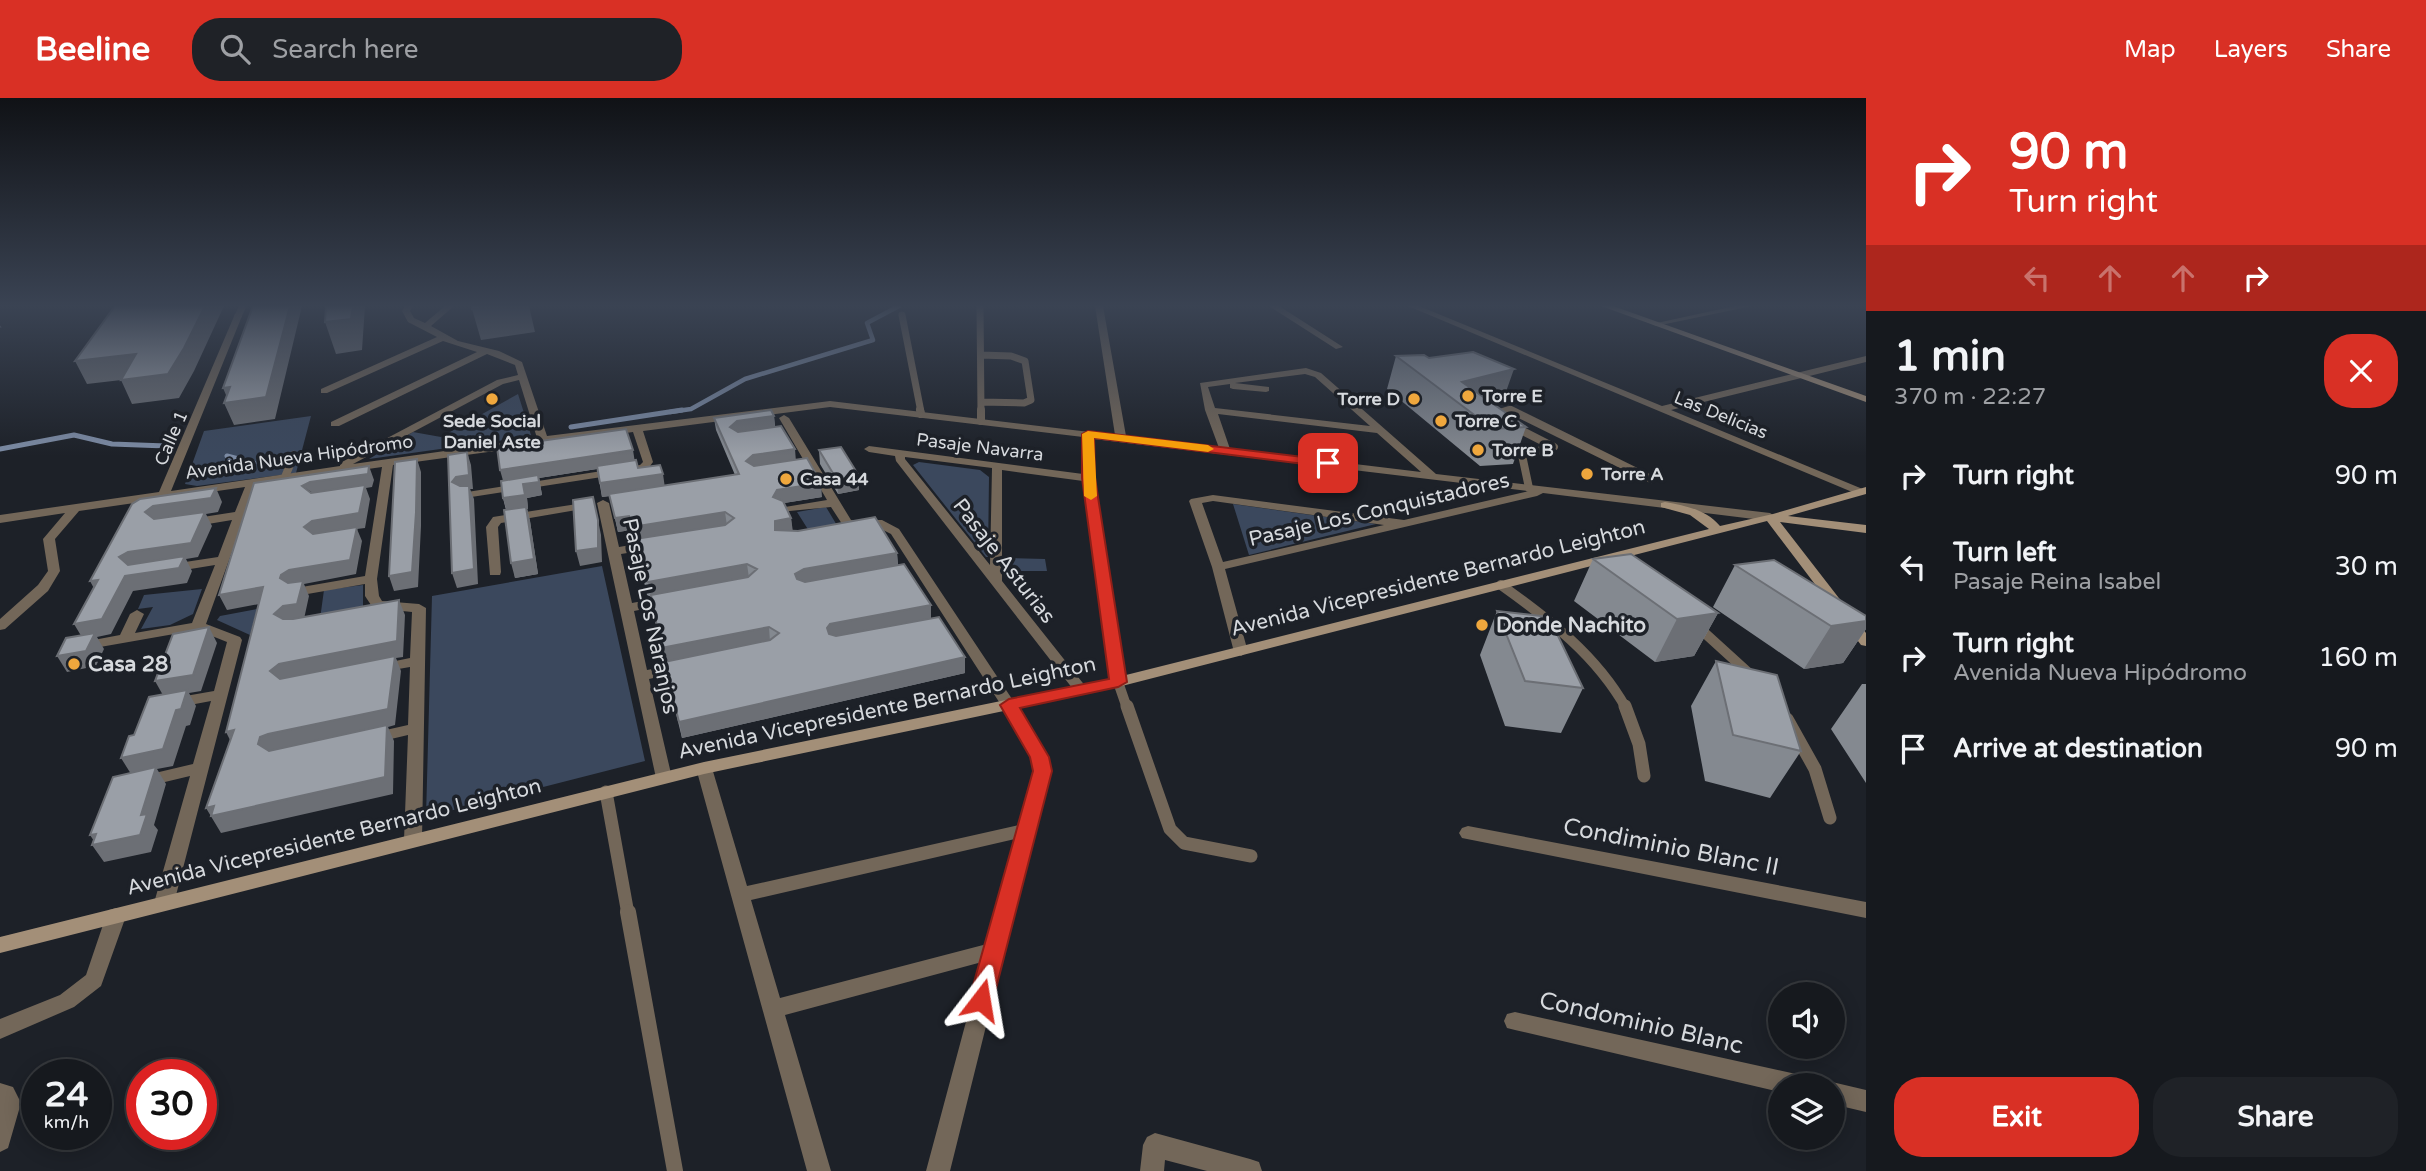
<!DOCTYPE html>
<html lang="en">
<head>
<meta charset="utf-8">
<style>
  :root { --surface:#16191e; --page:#1f2227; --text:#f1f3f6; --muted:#9ea0a4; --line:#35383c; --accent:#d93025 }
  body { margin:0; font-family:"Varela Round",sans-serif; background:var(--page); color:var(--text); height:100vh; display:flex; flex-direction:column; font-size:26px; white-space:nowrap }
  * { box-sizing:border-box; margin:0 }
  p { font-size:23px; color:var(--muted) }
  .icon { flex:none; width:38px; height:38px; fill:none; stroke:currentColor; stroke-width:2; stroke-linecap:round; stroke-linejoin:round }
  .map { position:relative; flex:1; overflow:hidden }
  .panel { display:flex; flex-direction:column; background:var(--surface); width:560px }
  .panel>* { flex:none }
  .banner { background:#d93025; color:#fff; overflow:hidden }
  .tools { position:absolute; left:1768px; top:884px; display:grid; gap:14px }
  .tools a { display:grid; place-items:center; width:77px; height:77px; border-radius:50%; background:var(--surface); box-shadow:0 4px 18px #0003,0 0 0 2px var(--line); font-size:35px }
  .speed { position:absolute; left:21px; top:961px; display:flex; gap:14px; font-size:35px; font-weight:700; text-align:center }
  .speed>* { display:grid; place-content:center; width:91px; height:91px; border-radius:50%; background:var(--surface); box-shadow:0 4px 18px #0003,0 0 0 2px var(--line); line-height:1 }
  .speed small { font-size:18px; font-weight:400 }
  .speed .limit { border:10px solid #d22; background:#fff; color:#111 }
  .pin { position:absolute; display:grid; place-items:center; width:60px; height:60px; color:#fff; margin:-30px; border-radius:14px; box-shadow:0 4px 10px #0006 }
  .me { position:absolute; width:77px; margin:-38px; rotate:14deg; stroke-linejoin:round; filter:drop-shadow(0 0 5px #0008) }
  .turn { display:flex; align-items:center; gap:24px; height:147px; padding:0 28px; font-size:32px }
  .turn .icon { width:91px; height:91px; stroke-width:2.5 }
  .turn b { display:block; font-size:49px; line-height:60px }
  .lanes { display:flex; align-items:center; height:66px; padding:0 28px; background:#0003; justify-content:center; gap:35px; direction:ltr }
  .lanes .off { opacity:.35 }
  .round { display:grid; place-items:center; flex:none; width:74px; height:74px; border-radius:28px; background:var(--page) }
  .headline { display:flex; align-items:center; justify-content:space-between; height:119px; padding:0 28px }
  h1 { font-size:42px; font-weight:700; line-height:52px }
  .primary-button { display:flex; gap:14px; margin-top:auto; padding:14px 28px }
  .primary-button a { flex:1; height:80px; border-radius:28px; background:var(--accent); color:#fff; font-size:28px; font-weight:700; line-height:80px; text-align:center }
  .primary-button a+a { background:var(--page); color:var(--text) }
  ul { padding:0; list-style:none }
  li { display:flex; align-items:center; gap:21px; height:91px; padding:0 28px }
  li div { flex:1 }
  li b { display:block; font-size:26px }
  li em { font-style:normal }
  header { display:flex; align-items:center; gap:42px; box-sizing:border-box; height:98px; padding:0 35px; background:var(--accent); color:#fff }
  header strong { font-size:33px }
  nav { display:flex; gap:38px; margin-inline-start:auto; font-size:24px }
  .search { width:490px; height:63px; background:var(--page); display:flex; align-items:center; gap:18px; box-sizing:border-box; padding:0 24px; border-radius:28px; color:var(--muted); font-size:26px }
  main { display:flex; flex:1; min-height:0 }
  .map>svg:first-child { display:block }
  .green { fill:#3b485d }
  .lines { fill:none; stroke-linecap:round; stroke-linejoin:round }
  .stream-far1 { stroke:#7c8ba4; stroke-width:4.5 }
  .stream { stroke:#7c8ba4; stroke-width:5 }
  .path { stroke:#787c81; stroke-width:2.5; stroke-dasharray:1 3.5; stroke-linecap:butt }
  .lane-far4 { stroke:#736759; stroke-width:7 }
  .lane-far3 { stroke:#736759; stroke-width:8 }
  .lane-far2 { stroke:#736759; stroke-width:10 }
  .lane-far1 { stroke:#736759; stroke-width:13 }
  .lane { stroke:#736759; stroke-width:16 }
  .street { fill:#736759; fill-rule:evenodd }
  .secondary { fill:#a38f78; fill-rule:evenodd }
  .wall { fill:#848990 }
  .shaded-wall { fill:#6c6f75 }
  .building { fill:#9a9fa7; stroke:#6c6f75; stroke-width:2 }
  .route { fill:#d93025; stroke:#8d1f18; stroke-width:2 }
  .slow { fill:#f59e0b }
  .poi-dot { fill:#efa73d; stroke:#1d2128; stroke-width:2.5 }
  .labels { text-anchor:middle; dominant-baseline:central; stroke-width:7; stroke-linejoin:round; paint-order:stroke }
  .far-poi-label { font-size:18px; font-weight:bold; fill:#d6d9dd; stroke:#1d2128; text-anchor:start }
  .far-street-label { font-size:18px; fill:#d6d9dd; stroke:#1d2128 }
  .street-label { font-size:21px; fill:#d6d9dd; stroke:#1d2128 }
  .poi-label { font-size:21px; font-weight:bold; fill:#d6d9dd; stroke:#1d2128; text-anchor:start }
  .near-street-label { font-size:24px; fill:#d6d9dd; stroke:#1d2128 }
</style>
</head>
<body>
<header>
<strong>Beeline</strong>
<div class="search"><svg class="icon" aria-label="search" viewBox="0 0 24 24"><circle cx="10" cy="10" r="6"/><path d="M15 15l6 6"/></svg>Search here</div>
<nav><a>Map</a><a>Layers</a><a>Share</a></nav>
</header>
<main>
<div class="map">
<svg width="1866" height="1073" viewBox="0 0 1866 1073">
  <rect width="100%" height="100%" fill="#1d2128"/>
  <path class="green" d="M518 296 531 337 526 339 369 361 413 334 441 339Z
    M311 318 296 375 197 388 185 386 204 333Z
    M919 364 980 372 989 379 988 459H986L913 367Z
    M1233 406 1376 426 1249 457Z
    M826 409 838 429 809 433 797 414Z
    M1007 460 1045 461 1047 473H1008Z
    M602 468 645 663 426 719 432 498Z
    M363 487V510L320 521 324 492Z
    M202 491 193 516 170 527 141 531 153 509 138 511 144 497Z
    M257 511 250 537 217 522 220 518Z"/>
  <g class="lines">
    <path class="stream-far1" d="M670 314 691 311 745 281 873 242 867 225 899 208"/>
    <path class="stream" d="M571 329 682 312
      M0 351 74 337 112 346 166 348
      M227 358 254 365"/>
    <path class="path" d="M0 229 3 226"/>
    <path class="lane-far4" d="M980 208 981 314
      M902 217 921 314
      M238 218 242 210
      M981 257 1011 258 1025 263 1031 302 1024 305 981 304
      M1503 314H1514"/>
    <path class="lane-far3" d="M920 312 921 316
      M981 312V323
      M1511 312 1651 381
      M1493 317 1509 312
      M1513 328 1554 349 1522 357 1529 390
      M285 379 294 357"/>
    <path class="lane-far2" d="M1501 487C1550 522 1596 557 1626 610
      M1697 528 1752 578
      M1118 584 1127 610"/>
    <path class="lane-far1" d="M1127 608 1170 731 1184 745 1251 758
      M1625 608 1639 646 1644 678
      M1787 621 1815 671 1830 720
      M606 694 628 816"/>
    <path class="lane" d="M628 814 675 1073"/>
    <path class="street" d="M405 208H413L410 213 414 220 425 225 445 208H454L431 228 458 243 499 253 522 264 547 338 830 303 1115 337 1095 208H1103L1126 338 1219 350 1205 312 1200 285 1306 270 1321 275 1436 376 1770 415 1776 419 1770 423 1543 395 1537 398 1225 471 1248 554 1241 558 1234 554 1212 469 1189 403 1191 401 1213 397 1404 422 1529 393 1093 341 1094 380 1125 584 1123 587H1113L1111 584 1083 383 1002 372V483L1086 589 1089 592 1086 595H1076L896 363 895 358 869 354 864 351 869 348 1083 376V339L830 309 643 333 653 364 647 372 465 400 459 397 461 395 640 367 643 364 633 334 393 367 377 481 379 498 382 503 419 506 426 510 422 742 419 747 413 749 407 747 404 742 408 637 374 645 368 644 366 640 368 636 408 627 410 569 381 574 374 570 376 567 410 560 412 514 373 510 365 498V486L296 498 289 494 296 490 365 478 382 369 256 387 206 526 240 539 242 542 174 805 171 810 164 813 157 810 154 805 190 678 144 689 138 687 136 683 138 679 193 666 211 603 174 610 166 605 174 600 214 593 227 544 197 532 83 552 76 548 83 544 120 537 130 516 137 512 144 516 135 535 192 525 215 467 172 474 166 470 172 466 218 459 232 422 190 429 184 425 190 421 235 414 245 389 79 413 55 441 60 473 48 493 5 531 0 532V521L38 487 48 473 43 441 65 415 0 425V417L159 394 235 216 242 218 171 393 340 368V365L497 282 518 277 515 267 487 256 339 328H331V324L477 254 443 243 327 295H321V291L437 239 408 224 402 213ZM1305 276 1315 279 1370 328 1215 310 1208 289 1230 286V290L1233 291 1266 294 1269 293V289L1235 285ZM519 282 537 340 353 366 503 286ZM1218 316 1377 335 1421 374 1230 351ZM905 359 992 370 990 467 905 361ZM1213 403 1384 427 1223 464 1202 405Z
      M1269 208H1279L1343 249 1336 251Z
      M1408 208H1419L1662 308 1866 258V264L1671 312 1865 392 1866 395 1857 396Z
      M1735 208H1752L1656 228 1652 226Z
      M784 317 789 320 851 422H882L899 431 1014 604 1051 667 950 1073H926L982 864 785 917 831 1073H807L696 670 698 666H710L712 670 747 788 1019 727 1035 667 1001 607 891 436 879 430 844 429 831 409 779 414V410L827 402 779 320ZM1015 741 987 846 780 900 751 802Z
      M603 402 609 405 619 449 653 443 659 447 653 451 621 456 632 505 669 498 676 502 674 505 634 513 647 572 684 565 691 569 689 572 649 581 672 680 670 684H658L656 680 597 405Z
      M590 404 594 405V409L501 425 498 429 501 474 500 477H490L486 429 493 419Z
      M1468 728 1866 804V820L1462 740 1459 735 1462 730Z
      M116 810 123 812 126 818 101 888 74 909 0 941V921L60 897 86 877 106 818 109 812Z
      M1515 914 1796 976 1804 980 1807 987H1780V994L1515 932 1507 930 1504 923 1507 916Z
      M1832 984 1866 992V1014L1832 1006V987H1825Z
      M0 985 13 989 21 1005 8 1050 0 1054Z
      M1155 1035 1250 1061 1259 1064 1262 1073H1207L1165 1062 1164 1073H1140L1143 1047 1147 1039Z"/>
    <path class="secondary" d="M1601 208H1613L1866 298V304Z
      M1866 389V396L1788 418 1866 427V435L1780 424 1866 535V548L1861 547 1767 423 1118 589 704 676 0 855V839L704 664 1118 579 1709 431 1690 417 1661 409V405L1665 404C1685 408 1706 411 1720 428L1773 416Z"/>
  </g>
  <path class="wall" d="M1396 258 1502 305 1495 307 1526 329 1513 366 1480 368 1387 291Z
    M774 318 775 328 796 362 822 399 784 405 791 420 792 433 897 455 898 467 931 507V520L965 559V575L682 640 664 566 651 499 647 497 635 444 631 432 618 434 610 398 602 399 597 371 539 380 542 397 527 400 528 411H527L530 423 538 476 515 480 506 412 503 400 501 383 635 363 638 370 665 388 735 377 716 332 714 320Z
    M819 352 859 392 838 396 820 366Z
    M1593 461 1718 515 1694 558 1655 564 1574 503Z
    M1735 467 1866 518V531L1843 565 1804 571 1713 509Z
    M1497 513 1583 590 1561 635 1505 628 1480 557Z
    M1716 563 1801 653 1770 700 1705 683 1691 608Z
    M1862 586H1866V685L1831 631Z"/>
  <path class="shaded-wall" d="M205 208H224L194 273 179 300 132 306 121 282Z
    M290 208H302L275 321 234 327 224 305 229 304 223 290Z
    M353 208H365L362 252 336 256 325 224Z
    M494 208H529L535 234 481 242 472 211Z
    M136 256 147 279 87 286 75 263Z
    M1514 271 1502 305 1469 313 1462 284Z
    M774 318 775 331 732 342 730 329 737 323Z
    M795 351 796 364 755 370 746 363 753 357Z
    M633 352 635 365 539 380 542 397 527 400 528 411H527L530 423 538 476 515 480 511 465 507 414 503 400 523 386H504L500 372Z
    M467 354 471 367 473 391H470L474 401 478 486 457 490 452 475 461 392 452 384Z
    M417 361 421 374V428L418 489 394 493 389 478Z
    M369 368 374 382 372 389 366 390 370 401 365 430 357 431 362 443 356 476 304 486 309 498 304 521 282 531 274 516 288 492 280 480 281 477 310 443 304 429 316 397 302 388 310 384Z
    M663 376 665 390 602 399 600 385Z
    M859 378V392L838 396 837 382Z
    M821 385 822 399 778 406 773 399 777 392Z
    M216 390 222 404 218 414 206 416 212 428 198 459 186 461 192 473 187 485 133 493 111 536 97 539 104 551 96 568 67 574 57 558 83 541 74 526 128 474 119 459 128 454 153 428 145 414 153 408Z
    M725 414 727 428 635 444 632 429Z
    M629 418 631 432 618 434 615 420Z
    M791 420 793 434 775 432V423Z
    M598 422 601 437 602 464 580 468 576 453Z
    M897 455 898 470 796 491 795 476 804 471Z
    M747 466 749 480 651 499 648 484Z
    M98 482V498L90 483Z
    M263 489 270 504 227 512 219 497Z
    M399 502 405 517 403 559 396 560 401 573 395 627 388 629 394 643 393 696 221 735 206 710 269 656 258 646 277 589 270 573 279 566Z
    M931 507V522L831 541 827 530 830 526Z
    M1718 515 1694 558 1655 564 1677 521Z
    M1866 523V531L1843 565 1804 571 1831 528Z
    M209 529 217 545 201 593 189 595 196 608 190 627 186 628 173 668 157 671 166 686 154 727 158 732 151 754 104 764 92 747 96 746 90 737 141 717 131 676 121 660 164 599 155 583Z
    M769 529 770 544 664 566 661 550Z
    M965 559V575L682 640 679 624Z
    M234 632V650L226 634Z"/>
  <path class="building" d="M115 208H205L184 250 168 276 121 282 136 256 75 263Z
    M253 208H290L266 299 224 305 230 289 223 290Z
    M326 208H353L351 221 325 224Z
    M472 208H494L472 211Z
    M1473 254 1514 271 1462 284 1526 329 1493 331 1396 258 1424 257 1429 260Z
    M771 312 774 318 737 323 730 329 738 334 781 328 795 351 753 357 746 363 754 368 807 360 821 385 777 392 773 399 783 403 791 420 775 423V432L798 433 875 419 897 455 804 471 795 476 797 481 805 484 904 466 931 507 830 526 827 530 829 536 836 538 939 519 965 559 679 624 664 564 770 542 779 535 769 529 661 550 651 497 748 479 757 471 747 466 648 484 644 482 635 441 725 427 734 420 725 414 632 429 629 418 615 420 609 396 739 376 714 320Z
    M626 331 633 352 500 372 497 349Z
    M841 349 859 378 837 382 819 352Z
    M467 354 469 377 456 379 452 384 460 388H469L474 471 452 475 448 357Z
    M417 361 416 414 412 474 389 478 395 364Z
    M636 362 638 370 660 367 663 376 600 385 597 368Z
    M369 368 368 376 310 384 302 388 311 395 365 387 359 415 312 423 304 429 313 436 357 429 350 462 289 472 281 477 280 480 288 485 303 483 297 506 283 508 274 516 283 521H293L399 502 397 543 279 566 270 573 280 581 395 558 388 611 268 636 260 639 258 646 269 653 387 627 385 679 211 718 214 708 206 710 234 632 226 634 263 489 219 497 254 385Z
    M538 377 539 384 523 386 525 397 503 400 501 383Z
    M216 390 211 400 153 408 145 414 154 421 205 414 191 445 128 454 119 459 128 467 185 458 179 470 125 478 102 521 74 526 98 482 90 483 132 406 140 401Z
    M593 399 598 422V450L576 453 573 402Z
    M526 409 534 461 511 465 504 412Z
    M1631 456 1718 515 1677 521 1593 461Z
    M1774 462 1866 518V523L1831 528 1735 467Z
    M1497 513 1549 519 1583 590 1525 583Z
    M209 529 193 577 155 583 173 536Z
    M95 535 86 553 57 558 66 540Z
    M1716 563 1777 577 1801 653 1733 637Z
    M187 592 181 611 176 612 163 651 121 660 129 638 134 637 149 599Z
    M156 669 141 717 147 716 140 737 92 747 96 736 90 737 113 679Z"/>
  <linearGradient id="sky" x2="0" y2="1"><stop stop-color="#101216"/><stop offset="0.58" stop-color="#3a4353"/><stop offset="1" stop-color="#3a4353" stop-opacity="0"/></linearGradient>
  <rect width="1866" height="358" fill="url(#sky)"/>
  <path class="route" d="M1088 333 1328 362 1334 365 1328 369 1094 340 1095 380 1127 584 1118 589 1020 610 1049 659 1052 673 993 902 989 909 981 912 972 909 969 902 1033 673 1030 659 1000 607 1009 601 1109 581 1082 380V336Z"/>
  <path class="slow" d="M1088 333 1208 347 1214 351 1208 354 1094 340 1097 398 1091 402 1084 398 1082 336Z"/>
  <g class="poi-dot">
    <circle cx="1468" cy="298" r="7"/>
    <circle cx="492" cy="301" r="7"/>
    <circle cx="1414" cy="301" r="7"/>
    <circle cx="1441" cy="323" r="7"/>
    <circle cx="1478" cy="352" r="7"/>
    <circle cx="1587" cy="376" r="7"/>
    <circle cx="786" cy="381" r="7"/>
    <circle cx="1482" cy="527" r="7"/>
    <circle cx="74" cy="566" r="7"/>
  </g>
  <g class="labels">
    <g class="far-poi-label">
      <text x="1482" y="298">Torre E</text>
      <text x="1400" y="301" text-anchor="end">Torre D</text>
      <text x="492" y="323" text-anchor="middle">Sede Social<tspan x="492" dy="21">Daniel Aste</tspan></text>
      <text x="1455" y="323">Torre C</text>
      <text x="1492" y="352">Torre B</text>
      <text x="1601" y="376">Torre A</text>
      <text x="800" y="381">Casa 44</text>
    </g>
    <g class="far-street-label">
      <text transform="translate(1721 317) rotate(22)">Las Delicias</text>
      <text transform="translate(171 340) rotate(-67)">Calle 1</text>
      <text transform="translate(980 349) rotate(7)">Pasaje Navarra</text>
      <text transform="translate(299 359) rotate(-8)">Avenida Nueva Hipódromo</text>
    </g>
    <g class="street-label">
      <text transform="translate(1379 412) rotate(-13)">Pasaje Los Conquistadores</text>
      <text transform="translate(1004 463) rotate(52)">Pasaje Asturias</text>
      <text transform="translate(1438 480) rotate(-14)">Avenida Vicepresidente Bernardo Leighton</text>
      <text transform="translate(650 518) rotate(78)">Pasaje Los Naranjos</text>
      <text transform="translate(887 610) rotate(-12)">Avenida Vicepresidente Bernardo Leighton</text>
      <text transform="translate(334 739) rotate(-14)">Avenida Vicepresidente Bernardo Leighton</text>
    </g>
    <g class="poi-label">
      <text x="1496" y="527">Donde Nachito</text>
      <text x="88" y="566">Casa 28</text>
    </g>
    <g class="near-street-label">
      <text transform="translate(1671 749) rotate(11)">Condiminio Blanc II</text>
      <text transform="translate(1641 925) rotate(13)">Condominio Blanc</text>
    </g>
  </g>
</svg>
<div class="tools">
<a><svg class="icon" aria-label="sound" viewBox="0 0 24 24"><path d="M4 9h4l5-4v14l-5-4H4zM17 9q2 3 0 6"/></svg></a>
<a><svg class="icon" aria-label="layers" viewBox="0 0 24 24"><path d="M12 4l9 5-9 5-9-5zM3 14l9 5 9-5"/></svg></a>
</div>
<div class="speed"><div>24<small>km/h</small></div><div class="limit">30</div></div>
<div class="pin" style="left:1328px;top:365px;background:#d93025"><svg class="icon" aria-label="arrive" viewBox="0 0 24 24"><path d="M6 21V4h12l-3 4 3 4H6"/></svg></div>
<svg class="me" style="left:981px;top:902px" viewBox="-20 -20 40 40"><path d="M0-17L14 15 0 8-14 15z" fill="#d93025" stroke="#fff" stroke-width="4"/></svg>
</div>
<section class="panel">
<div class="banner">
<div class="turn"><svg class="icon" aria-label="right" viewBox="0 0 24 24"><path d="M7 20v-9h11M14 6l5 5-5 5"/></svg><div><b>90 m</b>Turn right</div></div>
<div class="lanes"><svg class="icon off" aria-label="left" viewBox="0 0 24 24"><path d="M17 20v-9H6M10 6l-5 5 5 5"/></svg><svg class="icon off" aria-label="ahead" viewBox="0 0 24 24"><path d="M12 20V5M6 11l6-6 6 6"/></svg><svg class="icon off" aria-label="ahead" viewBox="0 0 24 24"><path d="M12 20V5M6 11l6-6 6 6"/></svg><svg class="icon" aria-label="right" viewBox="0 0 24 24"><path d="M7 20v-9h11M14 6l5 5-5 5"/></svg></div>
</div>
<div class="headline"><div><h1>1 min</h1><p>370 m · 22:27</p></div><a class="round" style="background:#d93025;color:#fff"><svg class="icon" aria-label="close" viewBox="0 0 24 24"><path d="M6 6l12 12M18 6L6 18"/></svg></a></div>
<ul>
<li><svg class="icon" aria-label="right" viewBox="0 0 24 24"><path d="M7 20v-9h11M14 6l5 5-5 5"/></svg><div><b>Turn right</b></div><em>90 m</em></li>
<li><svg class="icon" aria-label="left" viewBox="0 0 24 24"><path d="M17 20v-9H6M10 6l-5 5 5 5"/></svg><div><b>Turn left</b><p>Pasaje Reina Isabel</p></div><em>30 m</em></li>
<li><svg class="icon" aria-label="right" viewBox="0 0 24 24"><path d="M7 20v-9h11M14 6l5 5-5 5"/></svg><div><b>Turn right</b><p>Avenida Nueva Hipódromo</p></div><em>160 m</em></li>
<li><svg class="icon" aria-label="arrive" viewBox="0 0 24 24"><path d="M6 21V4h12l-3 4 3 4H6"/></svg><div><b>Arrive at destination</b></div><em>90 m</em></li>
</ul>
<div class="primary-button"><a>Exit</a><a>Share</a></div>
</section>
</main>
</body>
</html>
